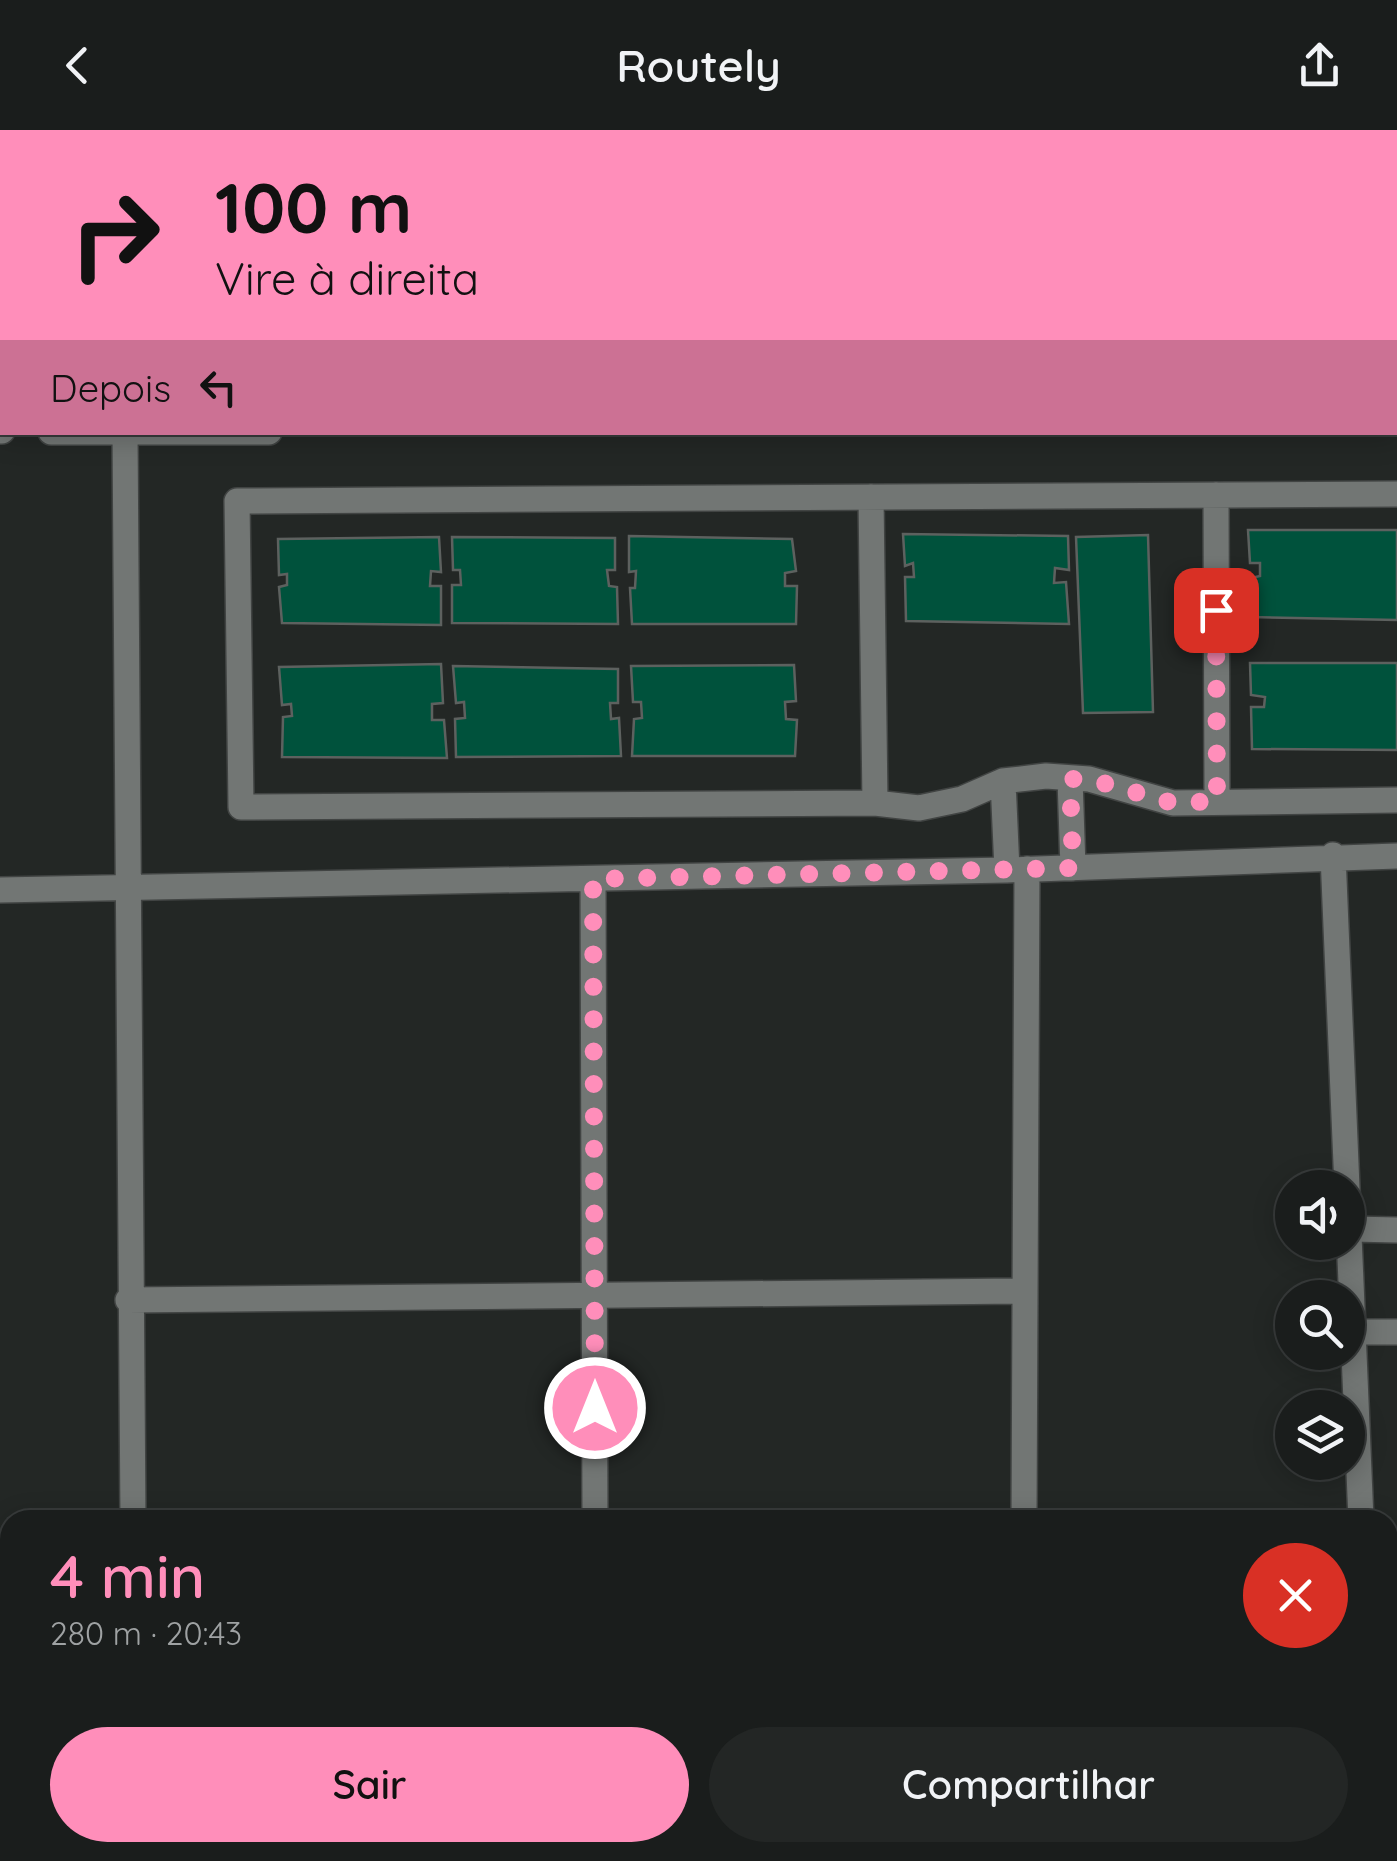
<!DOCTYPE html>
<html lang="pt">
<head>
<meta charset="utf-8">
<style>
  :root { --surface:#1a1d1c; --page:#232625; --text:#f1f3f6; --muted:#9fa2a3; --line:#383b3b; --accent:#ff8eba }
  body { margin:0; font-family:Quicksand,sans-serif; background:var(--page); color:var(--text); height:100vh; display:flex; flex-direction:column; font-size:38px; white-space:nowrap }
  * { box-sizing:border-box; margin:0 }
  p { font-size:32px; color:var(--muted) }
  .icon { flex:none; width:55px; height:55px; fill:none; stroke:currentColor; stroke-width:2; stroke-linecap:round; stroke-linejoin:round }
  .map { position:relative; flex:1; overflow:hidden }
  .drawer { position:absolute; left:0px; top:1380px; width:1398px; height:352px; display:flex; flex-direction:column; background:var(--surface); border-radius:30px 30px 0 0; box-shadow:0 5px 25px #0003,0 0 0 2px var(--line) }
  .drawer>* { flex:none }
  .top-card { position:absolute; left:0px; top:0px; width:1398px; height:305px; box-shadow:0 5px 25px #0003,0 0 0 2px var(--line); background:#ff8eba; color:#111; overflow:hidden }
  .tools { position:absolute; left:1275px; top:1040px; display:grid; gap:20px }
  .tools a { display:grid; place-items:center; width:90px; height:90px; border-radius:50%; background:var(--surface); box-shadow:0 5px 25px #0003,0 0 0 2px var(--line); font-size:50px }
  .pin { position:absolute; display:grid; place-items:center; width:85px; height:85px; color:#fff; margin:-42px; border-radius:20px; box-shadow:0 5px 15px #0006 }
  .me { position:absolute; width:110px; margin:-55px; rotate:0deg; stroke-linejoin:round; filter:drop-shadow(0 0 8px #0008) }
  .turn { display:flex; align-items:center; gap:35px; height:210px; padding:0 50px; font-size:45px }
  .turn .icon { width:130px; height:130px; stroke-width:2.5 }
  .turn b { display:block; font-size:70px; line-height:85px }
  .then { display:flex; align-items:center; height:95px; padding:0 50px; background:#0003; gap:20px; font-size:38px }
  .round { display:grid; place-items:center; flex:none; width:105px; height:105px; border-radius:52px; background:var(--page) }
  .summary { display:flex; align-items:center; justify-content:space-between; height:170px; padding:0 50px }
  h1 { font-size:60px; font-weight:600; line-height:75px; color:var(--accent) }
  .button { display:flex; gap:20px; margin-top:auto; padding:20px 50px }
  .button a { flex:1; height:115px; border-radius:60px; background:var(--accent); color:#111; font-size:40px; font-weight:600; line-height:115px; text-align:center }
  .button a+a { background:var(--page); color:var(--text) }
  header { display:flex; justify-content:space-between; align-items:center; height:130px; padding:0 50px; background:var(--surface); font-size:45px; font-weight:600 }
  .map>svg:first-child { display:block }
  .building { fill:#00523c; stroke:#5d615f; stroke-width:2.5 }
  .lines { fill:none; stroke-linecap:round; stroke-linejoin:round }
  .minor-casing { stroke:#414443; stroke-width:28 }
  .minor { stroke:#727674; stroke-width:25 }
  .route { stroke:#ff8eba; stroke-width:18; stroke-dasharray:0 32.4 }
</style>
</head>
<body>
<header><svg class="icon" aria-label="back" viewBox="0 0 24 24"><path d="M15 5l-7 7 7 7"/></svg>Routely<svg class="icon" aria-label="share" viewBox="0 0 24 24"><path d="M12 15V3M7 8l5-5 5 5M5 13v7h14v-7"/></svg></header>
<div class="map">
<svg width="1397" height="1731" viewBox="0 0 1397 1731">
  <rect width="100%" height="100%" fill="#232725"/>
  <path class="building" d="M1248 400H1397V490L1250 487 1251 448 1260 446V433H1250Z
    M903 404 1068 406 1069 440 1055 438 1054 453 1066 452 1069 494 906 491 905 447H914L913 433 905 436Z
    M1148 405 1153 582 1083 583 1076 407Z
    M629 406 792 409 796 441 785 443V456H797L796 494H632L630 458H635L636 441 629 442Z
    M439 407 441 442 431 441 430 456H441V495L282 493 279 457 287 455V444L279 445 278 409Z
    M452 407 615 408V440H607L609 456 617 457 618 494 452 493V455H461L460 440H453Z
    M1250 533H1397V620L1252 619 1251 577H1264L1265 567 1251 565Z
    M441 534 443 573 432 574V590H444L447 628 282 627 283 587 292 586 291 574 282 575 279 537Z
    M794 535 796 571 785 572 786 589 797 590 795 626H632L634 589 642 588 641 572H633L631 536Z
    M453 536 618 539V573H610L611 589 619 588 621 626 456 627 455 589 465 588 464 572 456 573Z"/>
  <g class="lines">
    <defs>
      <path id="minor" d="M116 0V2
        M475 0V2
        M807 0V2
        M1142 0V2
        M1395 282H1397
        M0 301H2
        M51 302H269
        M125 302 133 1390
        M1397 364 237 371 241 677 875 673 919 678 962 669 1003 651 1046 646 1089 649 1173 673 1397 670
        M1216 365 1217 671
        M871 367 875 673
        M1070 649 1073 738
        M1003 651 1007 740
        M1333 725 1361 1390
        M593 749 595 1390
        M0 760 1007 740 1397 726
        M1352 1099 1397 1100
        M128 1170 1025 1161
        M1353 1202H1397
        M1024 1390 1027 739
        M1388 1593H1397
        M0 1619 10 1620
        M195 1722 196 1731
        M523 1722V1731
        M1016 1731V1722"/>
    </defs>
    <use href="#minor" class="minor-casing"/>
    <use href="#minor" class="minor"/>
  </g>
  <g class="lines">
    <path class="route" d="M595 1278 593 749 1073 738 1070 649H1089L1173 673 1217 671 1216 480"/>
  </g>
</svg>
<div class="tools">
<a><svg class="icon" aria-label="sound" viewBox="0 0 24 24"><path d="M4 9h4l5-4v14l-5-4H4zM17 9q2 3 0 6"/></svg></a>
<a><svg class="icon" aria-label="search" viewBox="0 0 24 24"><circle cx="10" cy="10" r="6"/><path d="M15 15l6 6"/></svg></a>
<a><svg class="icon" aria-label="layers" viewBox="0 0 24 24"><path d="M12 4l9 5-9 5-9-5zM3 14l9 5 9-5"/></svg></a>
</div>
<div class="pin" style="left:1216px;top:480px;background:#d93025"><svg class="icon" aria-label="arrive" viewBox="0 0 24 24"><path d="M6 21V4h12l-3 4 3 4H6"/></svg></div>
<svg class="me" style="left:595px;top:1278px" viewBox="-20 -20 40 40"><circle r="17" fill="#ff8eba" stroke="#fff" stroke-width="3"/><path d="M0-11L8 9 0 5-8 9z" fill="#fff"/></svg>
<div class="top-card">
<div class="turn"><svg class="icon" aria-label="right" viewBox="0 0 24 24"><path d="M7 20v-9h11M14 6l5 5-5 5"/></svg><div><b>100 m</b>Vire à direita</div></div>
<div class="then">Depois<svg class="icon" aria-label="left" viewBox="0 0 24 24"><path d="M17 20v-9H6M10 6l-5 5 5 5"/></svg></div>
</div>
<section class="drawer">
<div class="summary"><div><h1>4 min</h1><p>280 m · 20:43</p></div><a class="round" style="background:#d93025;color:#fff"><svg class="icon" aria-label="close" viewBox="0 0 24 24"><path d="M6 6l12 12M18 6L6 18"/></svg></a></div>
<div class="button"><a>Sair</a><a>Compartilhar</a></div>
</section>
</div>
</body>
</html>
